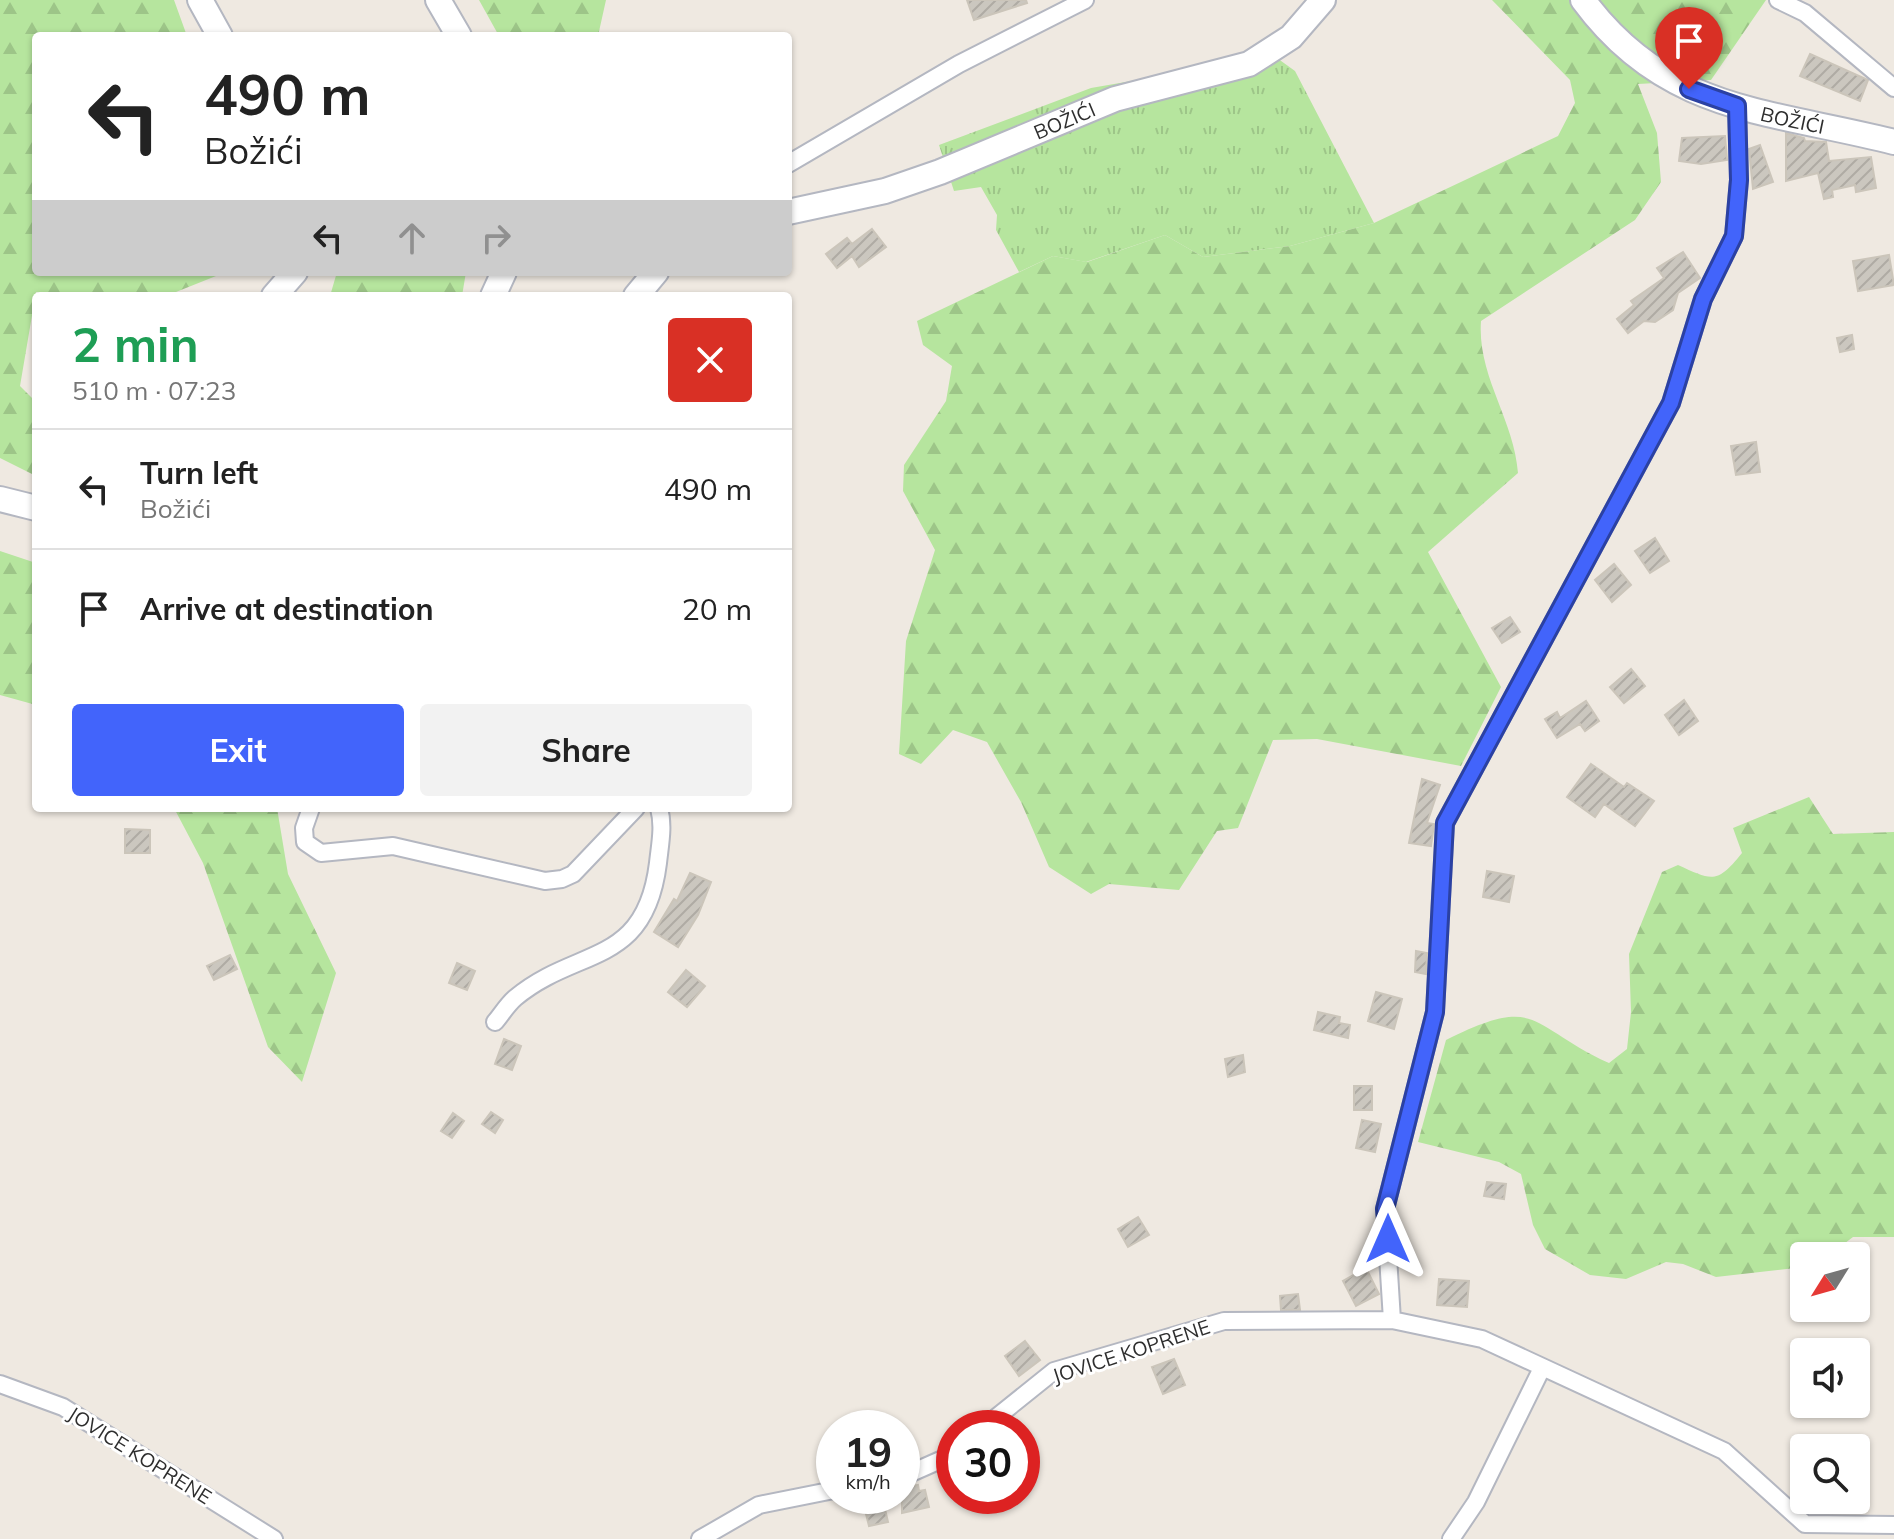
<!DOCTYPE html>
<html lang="en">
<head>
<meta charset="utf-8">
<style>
  :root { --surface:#fff; --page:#f2f2f2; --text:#222; --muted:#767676; --line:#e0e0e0; --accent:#4264fb }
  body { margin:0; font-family:Mulish,sans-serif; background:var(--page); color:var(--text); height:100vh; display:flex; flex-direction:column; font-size:30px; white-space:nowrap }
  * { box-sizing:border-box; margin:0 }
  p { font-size:26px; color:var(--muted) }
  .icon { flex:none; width:44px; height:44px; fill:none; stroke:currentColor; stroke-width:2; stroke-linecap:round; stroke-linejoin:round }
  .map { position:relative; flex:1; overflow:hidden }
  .panel { position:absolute; left:32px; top:292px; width:760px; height:520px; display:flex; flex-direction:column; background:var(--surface); border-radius:8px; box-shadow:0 2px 6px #0004 }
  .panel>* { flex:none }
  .hud { position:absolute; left:32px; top:32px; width:760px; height:244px; border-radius:8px; box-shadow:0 2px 6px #0004; background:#fff; color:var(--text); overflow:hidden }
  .needle { width:52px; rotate:233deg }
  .fabs { position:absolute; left:1790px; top:1242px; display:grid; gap:16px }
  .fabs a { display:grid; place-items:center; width:80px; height:80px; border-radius:8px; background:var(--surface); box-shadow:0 2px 6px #0004; font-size:40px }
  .speed { position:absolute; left:816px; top:1410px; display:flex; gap:16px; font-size:40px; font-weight:700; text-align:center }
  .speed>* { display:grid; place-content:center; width:104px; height:104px; border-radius:50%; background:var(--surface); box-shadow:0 2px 6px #0004; line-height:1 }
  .speed small { font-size:20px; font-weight:400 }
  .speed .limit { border:12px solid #d22; background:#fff; color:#111 }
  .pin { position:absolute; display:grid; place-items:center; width:68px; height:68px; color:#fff; margin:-82px -34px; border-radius:50% 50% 50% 0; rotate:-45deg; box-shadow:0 0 8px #0007 }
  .pin .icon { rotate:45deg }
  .me { position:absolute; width:88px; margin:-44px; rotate:0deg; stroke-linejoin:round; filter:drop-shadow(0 0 6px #0008) }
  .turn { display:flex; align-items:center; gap:28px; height:168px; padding:0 40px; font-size:36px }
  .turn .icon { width:104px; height:104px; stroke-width:2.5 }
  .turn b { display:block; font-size:56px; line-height:68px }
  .lanes { display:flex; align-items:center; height:76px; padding:0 40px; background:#0003; justify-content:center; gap:40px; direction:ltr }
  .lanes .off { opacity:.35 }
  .round { display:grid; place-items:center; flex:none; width:84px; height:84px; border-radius:8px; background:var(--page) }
  .overview { display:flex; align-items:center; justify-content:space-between; height:136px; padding:0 40px }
  h1 { font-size:48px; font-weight:700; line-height:60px; color:#1e9e55 }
  .primary-button { display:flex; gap:16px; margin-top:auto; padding:16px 40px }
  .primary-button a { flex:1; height:92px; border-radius:8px; background:var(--accent); color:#fff; font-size:32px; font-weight:700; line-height:92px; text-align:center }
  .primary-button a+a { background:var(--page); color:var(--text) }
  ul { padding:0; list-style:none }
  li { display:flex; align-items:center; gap:24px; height:120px; padding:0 40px; border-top:2px solid var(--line) }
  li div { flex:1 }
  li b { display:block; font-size:30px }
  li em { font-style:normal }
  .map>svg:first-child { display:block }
  .grass { fill:url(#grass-tufts) }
  .forest { fill:url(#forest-firs) }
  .building { fill:url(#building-hatch); stroke:#cbc5ba; stroke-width:2 }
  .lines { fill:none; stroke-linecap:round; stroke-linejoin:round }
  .minor-casing { stroke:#b4b7c1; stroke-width:20 }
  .secondary-casing { stroke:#b4b7c1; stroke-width:28 }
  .minor { stroke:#fff; stroke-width:16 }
  .secondary { stroke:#fff; stroke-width:24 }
  .route-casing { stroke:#2b41a3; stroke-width:20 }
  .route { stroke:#4264fb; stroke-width:14 }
  .labels { text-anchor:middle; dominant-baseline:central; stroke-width:6; stroke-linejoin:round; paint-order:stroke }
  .street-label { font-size:20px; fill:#2e2e2e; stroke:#fff }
</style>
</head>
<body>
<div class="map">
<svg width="1894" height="1539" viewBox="0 0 1894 1539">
  <defs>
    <pattern id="grass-tufts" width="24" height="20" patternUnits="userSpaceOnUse" patternTransform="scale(2)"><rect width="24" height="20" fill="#b6e59e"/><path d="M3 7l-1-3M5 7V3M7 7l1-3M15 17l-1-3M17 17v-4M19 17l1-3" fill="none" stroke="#9dc588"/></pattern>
    <pattern id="forest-firs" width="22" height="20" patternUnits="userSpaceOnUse" patternTransform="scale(2)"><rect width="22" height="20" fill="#b6e59e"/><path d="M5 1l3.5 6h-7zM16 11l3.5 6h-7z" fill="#9dc588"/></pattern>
    <pattern id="building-hatch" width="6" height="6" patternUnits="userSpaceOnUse" patternTransform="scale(2)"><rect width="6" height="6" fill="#cbc7bf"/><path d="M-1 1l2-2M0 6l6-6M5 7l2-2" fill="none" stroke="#afaba4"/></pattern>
  </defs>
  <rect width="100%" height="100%" fill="#efe9e1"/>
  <path class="grass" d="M1263 48 1295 71 1374 223 1290 246 1203 257 1165 235 1086 262 1053 256 1019 272 996 230 997 215 981 187 954 191 939 145 1091 88 1206 68Z"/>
  <path class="forest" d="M0 0H174L187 36H36V272H226L166 296H56L36 292 20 386 36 402V476L0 458Z
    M479 0H606L598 36H499Z
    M1492 0H1766L1711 80 1638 84 1657 133 1661 182 1635 220 1481 321C1477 376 1514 419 1518 473L1428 552 1501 687 1461 766 1317 739 1273 740 1238 828 1217 831 1179 890 1109 884 1091 894 1049 867 1021 802 987 742 953 730 921 764 899 754 906 641 935 550 903 491 904 465 946 401 952 366 923 345 917 321 1053 256 1087 262 1165 235 1203 257 1290 246 1374 223 1558 136 1575 103 1570 80Z
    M337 272H466L462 296H330Z
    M0 551 36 563V705L0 695Z
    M1809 797 1833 834 1894 832V1237H1853L1828 1256H1804V1267L1716 1277 1683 1264 1666 1262 1626 1279 1590 1275 1545 1249 1533 1225 1521 1174 1499 1162 1418 1142 1446 1040C1540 993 1528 1026 1609 1063L1627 1049 1631 1012 1629 954 1662 872 1678 865C1713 881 1717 884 1742 853L1733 828Z
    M174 808H277L288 874 336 973 302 1082 268 1047 203 863Z"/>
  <path class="building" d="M967 0H1026L1027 3 974 20Z
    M1810 54 1868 80 1860 101 1800 76Z
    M1786 133 1804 138 1805 141 1826 142 1829 161 1871 157 1876 188 1856 192 1855 185 1832 190 1833 197 1824 199 1818 173 1786 181Z
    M1725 136 1727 160 1701 164 1679 161 1682 138Z
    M1760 145 1773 182 1753 189 1749 149Z
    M872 229 886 247 859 267 852 256 837 268 826 254 847 238 852 244Z
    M1683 252 1700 278 1678 293 1673 310 1655 322 1644 321 1628 333 1617 319 1634 305 1631 301 1664 278 1657 268Z
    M1889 255 1894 285 1858 291 1853 261Z
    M1852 335 1854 349 1840 352 1837 338Z
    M1756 442 1760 472 1736 475 1731 446Z
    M1655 538 1669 561 1650 573 1635 551Z
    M1614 564 1631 585 1612 602 1595 580Z
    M1510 617 1520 632 1502 643 1492 628Z
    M1631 669 1645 686 1624 703 1610 687Z
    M1684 700 1698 721 1679 735 1665 715Z
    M1586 701 1599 721 1585 731 1580 724 1557 738 1545 719 1557 712 1560 718Z
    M1591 764 1624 787 1627 783 1654 801 1635 826 1604 804 1595 817 1567 797Z
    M1422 779 1440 785 1427 823 1434 824 1431 846 1409 843Z
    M125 829 150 830V853H125Z
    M1487 871 1514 876 1509 902 1483 897Z
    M690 873 711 882 698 915 678 947 654 932 674 899 677 901Z
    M1416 951 1427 953 1426 974 1415 972Z
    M230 955 237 969 214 980 207 966Z
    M457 963 475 971 467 990 449 983Z
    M686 970 705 986 687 1007 668 992Z
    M1376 992 1402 999 1394 1029 1368 1021Z
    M1318 1012 1340 1017 1339 1023 1350 1025 1348 1038 1314 1030Z
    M504 1039 521 1046 512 1070 495 1064Z
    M1243 1055 1245 1072 1228 1077 1225 1059Z
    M1354 1086H1372V1110H1354Z
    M491 1112 503 1120 495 1133 482 1124Z
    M453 1113 464 1121 452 1138 441 1131Z
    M1362 1120 1381 1124 1375 1152 1356 1148Z
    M1487 1182 1506 1184 1504 1199 1484 1196Z
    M1138 1217 1149 1235 1128 1247 1118 1229Z
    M1366 1268 1379 1294 1356 1306 1343 1281Z
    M1439 1279 1469 1281 1467 1307 1437 1305Z
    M1298 1294 1300 1310H1281L1280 1296Z
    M1025 1341 1040 1360 1019 1376 1005 1356Z
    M1174 1359 1185 1385 1163 1394 1152 1367Z
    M918 1485 919 1491 925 1490 929 1507 902 1513V1488Z
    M884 1505 888 1522 869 1526 865 1510Z"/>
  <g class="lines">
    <defs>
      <path id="minor" d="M1778 0 1805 13 1894 88
        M788 164 959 64 1085 0
        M311 808 304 828 305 842 321 853 393 846 545 881 562 879 573 874 636 808
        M495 1022C501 1015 507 1005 515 998 577 946 645 968 658 863 660 844 664 826 659 808
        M1392 1320 1385 1209 1435 1012 1445 823 1671 403 1703 299 1734 236 1739 180 1737 106
        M0 1384 63 1407 274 1539
        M983 1428 1054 1371 1224 1321 1392 1320 1482 1339 1724 1451 1805 1524 1894 1525
        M902 1477 954 1454
        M700 1539 759 1505 834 1490
        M1451 1539 1476 1502 1542 1368"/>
      <g id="secondary">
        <path d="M200 0 220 36"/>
        <path d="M438 0 459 36"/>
        <path id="s1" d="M1583 0C1666 113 1769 110 1894 142"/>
        <path id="s2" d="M788 212 885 191 940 172 1115 99 1249 64 1291 37 1323 0"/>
        <path d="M274 296 295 272"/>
        <path d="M493 296 504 272"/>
        <path d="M636 296 656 272"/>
        <path d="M0 499 36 508"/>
      </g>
    </defs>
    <use href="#minor" class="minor-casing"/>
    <use href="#secondary" class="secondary-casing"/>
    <use href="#minor" class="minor"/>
    <use href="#secondary" class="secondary"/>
  </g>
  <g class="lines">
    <defs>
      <path id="route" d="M1388 1239 1385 1209 1435 1012 1445 823 1671 403 1703 299 1734 236 1739 180 1737 106 1689 89"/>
    </defs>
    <use href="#route" class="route-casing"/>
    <use href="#route" class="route"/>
  </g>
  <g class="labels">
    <g class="street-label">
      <text stroke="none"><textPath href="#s1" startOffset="248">BOŽIĆI</textPath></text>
      <text stroke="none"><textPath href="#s2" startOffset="292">BOŽIĆI</textPath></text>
      <text transform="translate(1131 1351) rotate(-18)">JOVICE KOPRENE</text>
      <text transform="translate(140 1455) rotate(32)">JOVICE KOPRENE</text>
    </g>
  </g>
</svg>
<div class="fabs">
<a><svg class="needle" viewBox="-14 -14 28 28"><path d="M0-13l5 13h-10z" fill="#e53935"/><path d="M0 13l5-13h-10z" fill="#767676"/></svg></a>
<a><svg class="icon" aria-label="sound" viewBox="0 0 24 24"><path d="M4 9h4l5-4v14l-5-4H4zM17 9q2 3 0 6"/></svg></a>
<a><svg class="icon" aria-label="search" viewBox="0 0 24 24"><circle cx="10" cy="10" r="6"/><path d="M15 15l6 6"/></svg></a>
</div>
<div class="speed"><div>19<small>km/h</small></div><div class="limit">30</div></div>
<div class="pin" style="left:1689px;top:89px;background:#d93025"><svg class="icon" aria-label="arrive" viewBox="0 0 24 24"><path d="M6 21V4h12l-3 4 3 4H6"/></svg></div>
<svg class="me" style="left:1388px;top:1239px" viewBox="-20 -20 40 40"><path d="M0-17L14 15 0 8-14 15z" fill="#4264fb" stroke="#fff" stroke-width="4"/></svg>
<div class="hud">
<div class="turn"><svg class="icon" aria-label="left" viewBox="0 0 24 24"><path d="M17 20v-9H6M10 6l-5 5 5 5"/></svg><div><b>490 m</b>Božići</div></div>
<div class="lanes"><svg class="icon" aria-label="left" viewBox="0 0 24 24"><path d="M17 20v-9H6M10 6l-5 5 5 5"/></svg><svg class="icon off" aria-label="ahead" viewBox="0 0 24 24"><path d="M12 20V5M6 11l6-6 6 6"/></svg><svg class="icon off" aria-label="right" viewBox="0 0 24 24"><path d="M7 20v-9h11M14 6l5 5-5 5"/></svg></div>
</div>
<section class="panel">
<div class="overview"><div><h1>2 min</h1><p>510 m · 07:23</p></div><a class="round" style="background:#d93025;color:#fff"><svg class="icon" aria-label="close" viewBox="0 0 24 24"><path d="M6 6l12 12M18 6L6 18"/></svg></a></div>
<ul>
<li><svg class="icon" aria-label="left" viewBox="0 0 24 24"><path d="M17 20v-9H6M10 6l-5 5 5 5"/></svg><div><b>Turn left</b><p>Božići</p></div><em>490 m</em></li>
<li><svg class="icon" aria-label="arrive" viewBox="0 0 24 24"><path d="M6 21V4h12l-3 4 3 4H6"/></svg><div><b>Arrive at destination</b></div><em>20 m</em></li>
</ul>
<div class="primary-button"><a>Exit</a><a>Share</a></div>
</section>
</div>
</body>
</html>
